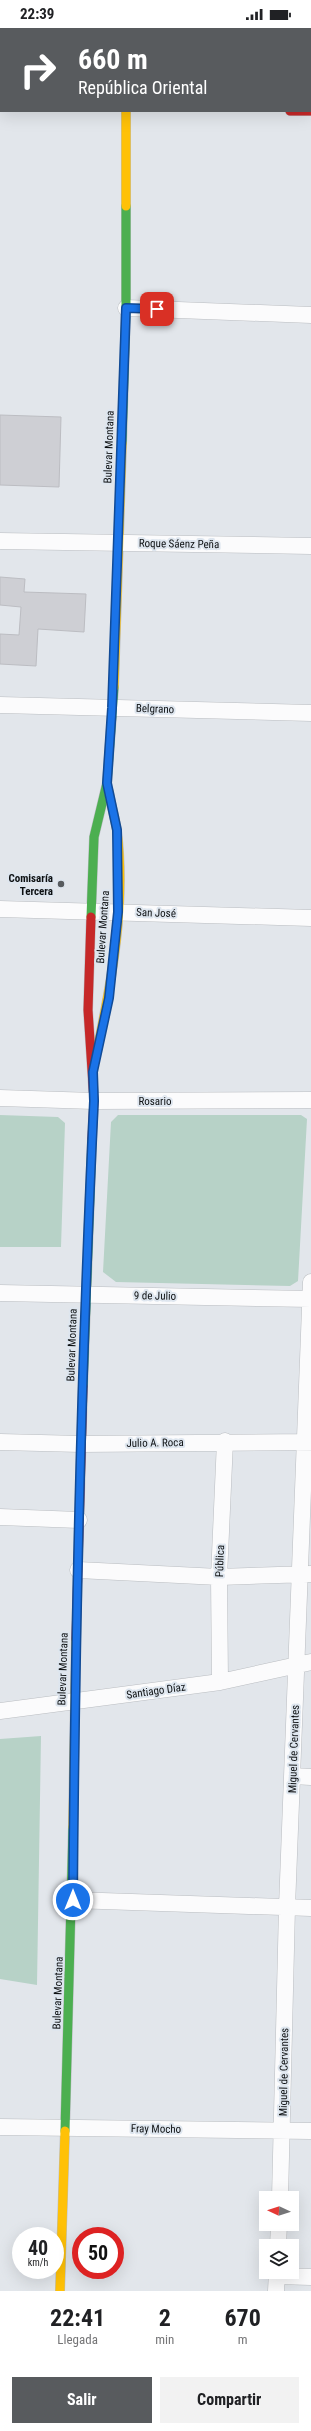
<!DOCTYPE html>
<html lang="es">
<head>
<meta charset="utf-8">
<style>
  :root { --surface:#fff; --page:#f2f2f2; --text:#202124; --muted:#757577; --accent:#585b5e }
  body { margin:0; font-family:"Roboto Condensed",sans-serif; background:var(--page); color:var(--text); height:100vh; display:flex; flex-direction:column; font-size:15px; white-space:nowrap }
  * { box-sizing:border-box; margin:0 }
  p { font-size:13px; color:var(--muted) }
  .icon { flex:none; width:22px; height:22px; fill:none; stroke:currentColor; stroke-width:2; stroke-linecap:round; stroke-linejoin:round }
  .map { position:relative; height:2263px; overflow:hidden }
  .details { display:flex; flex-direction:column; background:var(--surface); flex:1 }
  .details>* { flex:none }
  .hud { position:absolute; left:0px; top:0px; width:311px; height:84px; box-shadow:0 4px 16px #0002; background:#585b5e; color:#fff; overflow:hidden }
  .needle { width:26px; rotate:274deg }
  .tools { position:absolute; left:259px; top:2163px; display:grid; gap:8px }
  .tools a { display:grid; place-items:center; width:40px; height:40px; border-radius:0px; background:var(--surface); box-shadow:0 4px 16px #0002; font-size:20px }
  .speed { position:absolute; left:12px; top:2199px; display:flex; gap:8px; font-size:20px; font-weight:700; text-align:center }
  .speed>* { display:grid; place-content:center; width:52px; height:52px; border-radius:50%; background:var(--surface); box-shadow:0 4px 16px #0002; line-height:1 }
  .speed small { font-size:10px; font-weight:400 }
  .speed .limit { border:6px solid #d22; background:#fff; color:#111 }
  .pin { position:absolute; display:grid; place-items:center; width:34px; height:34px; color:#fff; margin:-17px; border-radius:8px; box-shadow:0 2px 6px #0006 }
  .me { position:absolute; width:44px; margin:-22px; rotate:0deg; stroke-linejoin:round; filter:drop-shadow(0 0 3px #0008) }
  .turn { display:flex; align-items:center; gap:14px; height:84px; padding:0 12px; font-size:18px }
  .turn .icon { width:52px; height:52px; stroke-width:2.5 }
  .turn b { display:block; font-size:28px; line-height:34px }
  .eta { display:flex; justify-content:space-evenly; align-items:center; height:68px; text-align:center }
  .eta b { font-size:24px; font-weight:700; line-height:28px }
  .action { display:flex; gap:8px; margin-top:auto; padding:8px 12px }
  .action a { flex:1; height:46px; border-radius:0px; background:var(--accent); color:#fff; font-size:16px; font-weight:700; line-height:46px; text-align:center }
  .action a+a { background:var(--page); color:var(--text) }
  .status { display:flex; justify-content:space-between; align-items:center; height:28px; padding:0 20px; background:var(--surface); direction:ltr }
  .status svg { height:11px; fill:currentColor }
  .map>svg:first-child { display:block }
  .green { fill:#b7d2c7 }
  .building { fill:#cecfd4; stroke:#bcbdc2 }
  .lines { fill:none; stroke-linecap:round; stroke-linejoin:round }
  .street-casing { stroke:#babdc1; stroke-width:17 }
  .fast-casing { stroke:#babdc1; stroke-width:10 }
  .slow-casing { stroke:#babdc1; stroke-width:10 }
  .jam-casing { stroke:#babdc1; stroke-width:10 }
  .street { stroke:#fbfbfc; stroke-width:16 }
  .fast { stroke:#4caf50; stroke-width:9 }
  .slow { stroke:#ffc107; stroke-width:9 }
  .jam { stroke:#c62828; stroke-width:9 }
  .route-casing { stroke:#114b97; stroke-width:10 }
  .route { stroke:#1a73e8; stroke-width:7 }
  .poi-dot { fill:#585b5e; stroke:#dee6ef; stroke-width:1.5 }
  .labels { text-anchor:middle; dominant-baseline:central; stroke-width:4; stroke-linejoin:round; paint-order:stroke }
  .street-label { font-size:11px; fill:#0d1012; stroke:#dee6ef }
  .poi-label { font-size:11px; font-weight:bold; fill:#0d1012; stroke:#dee6ef; text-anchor:end }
</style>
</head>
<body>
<div class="status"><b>22:39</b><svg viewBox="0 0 49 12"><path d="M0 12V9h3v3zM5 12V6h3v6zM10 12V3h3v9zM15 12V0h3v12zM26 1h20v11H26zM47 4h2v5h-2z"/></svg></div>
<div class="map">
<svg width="311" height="2263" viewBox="0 0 311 2263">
  <rect width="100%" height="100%" fill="#e2e6eb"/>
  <path class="green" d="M0 1087 58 1089 65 1095 61 1219H0Z
    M118 1087H301L307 1091 298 1253 290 1258 116 1254 103 1244 111 1094Z
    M41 1708 37 1957 0 1951V1711Z"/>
  <path class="building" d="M0 387 61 389 59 459 0 457Z
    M0 549 25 551 24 564 86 566 84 604 38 601 36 638 0 636V606L19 607 21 579 0 577Z"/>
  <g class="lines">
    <defs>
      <path id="street" d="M0 72H1
        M126 280 311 287
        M0 513 311 518
        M0 677 311 685
        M0 881 311 890
        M0 1070 94 1073 311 1072
        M0 1265 311 1271
        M0 1414 81 1416 311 1414
        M0 1489 79 1492
        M78 1542 219 1549 311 1546
        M220 1654 219 1549 225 1413
        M0 1683 220 1654 311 1634
        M293 1748 311 1749
        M73 1872 311 1880
        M0 2099 311 2103
        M280 2170 287 1879 311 1254
        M278 2218 279 2196
        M277 2248 311 2249
        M276 2263 277 2244"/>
      <path id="fast" d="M128 0V1
        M122 415 126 280V178
        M91 889 94 809 107 755 114 659
        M83 1358 92 1111
        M65 2103 73 1799"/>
      <path id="slow" d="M126 83V178
        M114 659 122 415
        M97 1023C112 952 126 876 117 803 115 790 111 777 109 764
        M73 1799 76 1611
        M60 2263 65 2103"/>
      <path id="jam" d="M290 83H311
        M91 889 88 982 94 1073 92 1111
        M76 1611 83 1358"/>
    </defs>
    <use href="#street" class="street-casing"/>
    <use href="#fast" class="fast-casing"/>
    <use href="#slow" class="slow-casing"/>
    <use href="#jam" class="jam-casing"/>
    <use href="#street" class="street"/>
    <use href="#fast" class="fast"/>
    <use href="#slow" class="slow"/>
    <use href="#jam" class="jam"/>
  </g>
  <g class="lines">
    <defs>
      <path id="route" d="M73 1872C75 1606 81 1339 94 1073L93 1044 109 970 118 884 117 802 107 755 112 680 126 280 157 281"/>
    </defs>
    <use href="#route" class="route-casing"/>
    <use href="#route" class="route"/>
  </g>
  <circle class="poi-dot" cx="61" cy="856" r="4"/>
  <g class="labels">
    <g class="street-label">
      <text transform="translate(109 419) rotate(-88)">Bulevar Montana</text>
      <text transform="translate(179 516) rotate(1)">Roque Sáenz Peña</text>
      <text transform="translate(155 681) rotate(2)">Belgrano</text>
      <text transform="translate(156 885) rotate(2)">San José</text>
      <text transform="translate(103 899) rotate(-86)">Bulevar Montana</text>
      <text x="155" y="1073">Rosario</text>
      <text transform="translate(155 1268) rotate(1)">9 de Julio</text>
      <text transform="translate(72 1317) rotate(-88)">Bulevar Montana</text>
      <text transform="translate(155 1415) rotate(-1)">Julio A. Roca</text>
      <text transform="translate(220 1533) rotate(-88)">Pública</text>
      <text transform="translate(63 1641) rotate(-88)">Bulevar Montana</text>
      <text transform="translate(156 1663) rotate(-8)">Santiago Díaz</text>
      <text transform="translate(294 1721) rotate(-88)">Miguel de Cervantes</text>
      <text transform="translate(58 1965) rotate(-88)">Bulevar Montana</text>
      <text transform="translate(284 2044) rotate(-89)">Miguel de Cervantes</text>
      <text transform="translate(156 2101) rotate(1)">Fray Mocho</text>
    </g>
    <g class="poi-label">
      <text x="53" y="850">Comisaría<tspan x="53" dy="13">Tercera</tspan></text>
    </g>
  </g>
</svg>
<div class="tools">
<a><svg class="needle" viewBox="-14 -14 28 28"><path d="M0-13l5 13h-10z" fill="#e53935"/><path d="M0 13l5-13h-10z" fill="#757577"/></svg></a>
<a><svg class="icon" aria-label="layers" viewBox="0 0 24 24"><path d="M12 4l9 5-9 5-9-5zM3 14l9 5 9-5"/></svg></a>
</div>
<div class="speed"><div>40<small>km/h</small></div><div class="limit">50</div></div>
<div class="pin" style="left:157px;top:281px;background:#d93025"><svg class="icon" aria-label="arrive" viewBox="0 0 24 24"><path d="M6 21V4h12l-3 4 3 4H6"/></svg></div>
<svg class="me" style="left:73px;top:1872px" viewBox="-20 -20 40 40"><circle r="17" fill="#1a73e8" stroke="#fff" stroke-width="3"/><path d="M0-11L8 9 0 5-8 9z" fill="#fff"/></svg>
<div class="hud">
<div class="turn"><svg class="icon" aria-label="right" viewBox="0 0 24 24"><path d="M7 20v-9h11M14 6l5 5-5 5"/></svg><div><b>660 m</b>República Oriental</div></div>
</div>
</div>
<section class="details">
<div class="eta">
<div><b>22:41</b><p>Llegada</p></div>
<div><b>2</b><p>min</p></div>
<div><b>670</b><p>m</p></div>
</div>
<div class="action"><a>Salir</a><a>Compartir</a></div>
</section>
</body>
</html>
